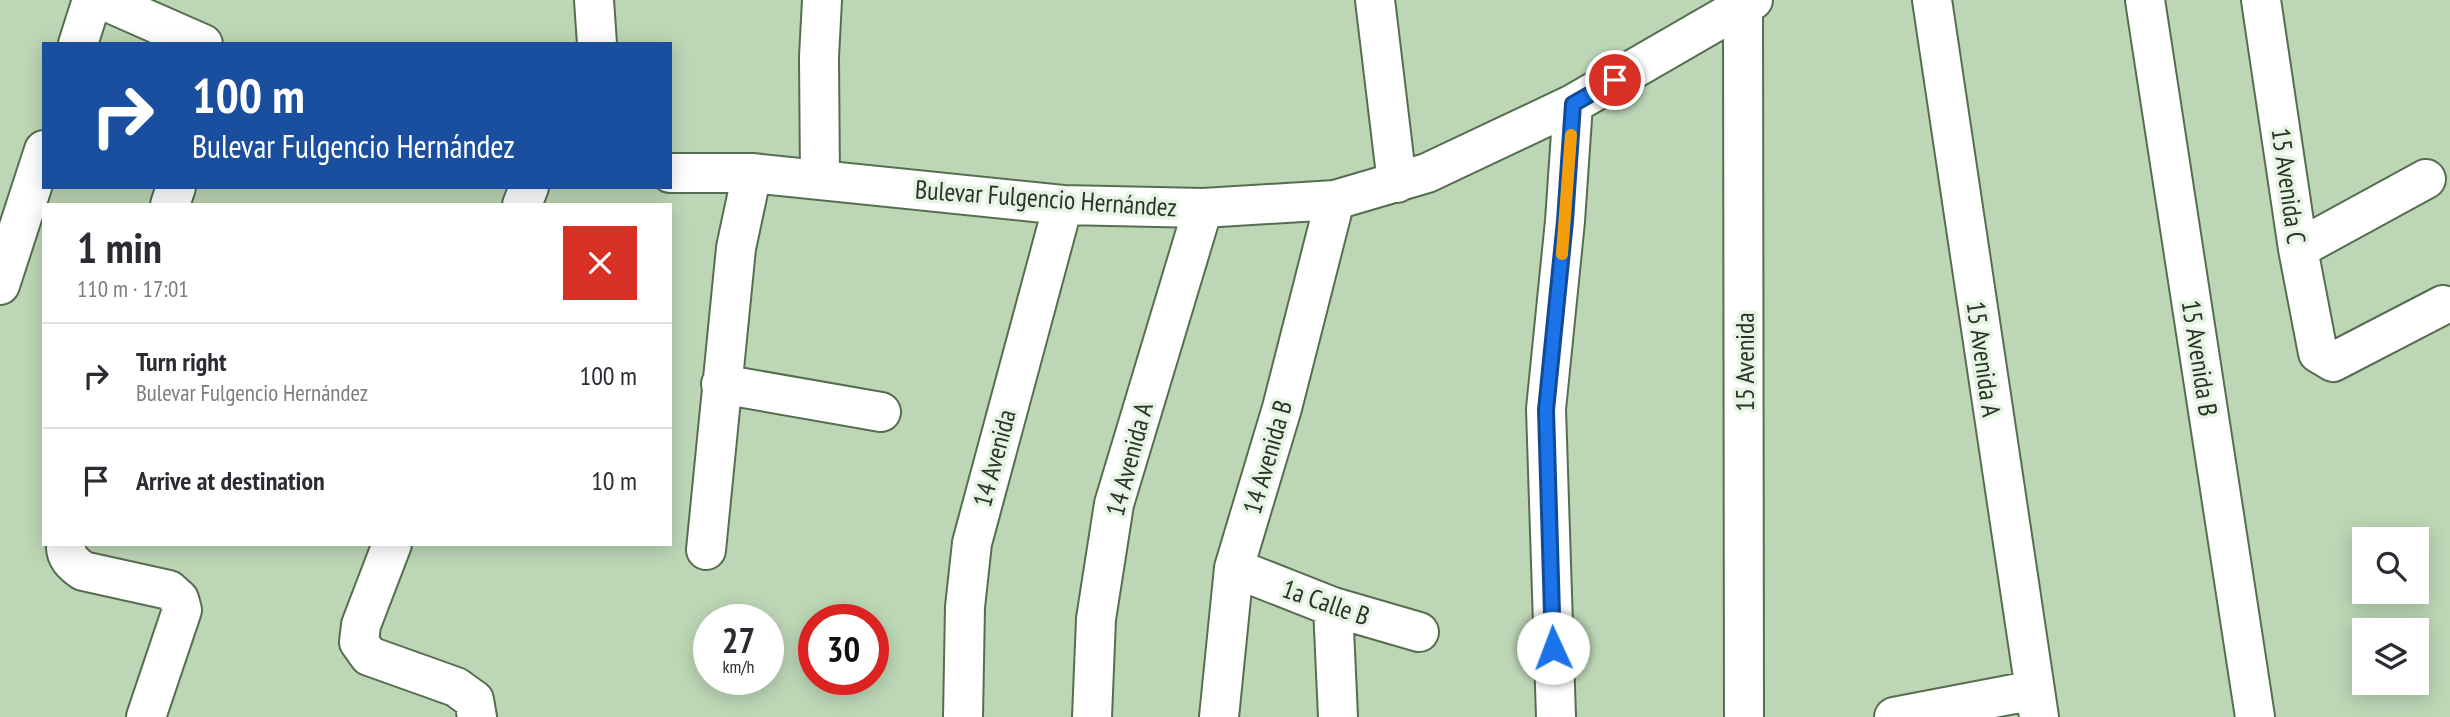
<!DOCTYPE html>
<html lang="en">
<head>
<meta charset="utf-8">
<style>
  :root { --surface:#fff; --page:#f7f7f7; --text:#2b2b33; --muted:#7c7c81; --line:#e1e1e2 }
  body { margin:0; font-family:"PT Sans Narrow",sans-serif; background:var(--page); color:var(--text); height:100vh; display:flex; flex-direction:column; font-size:26px; white-space:nowrap }
  * { box-sizing:border-box; margin:0 }
  p { font-size:23px; color:var(--muted) }
  .icon { flex:none; width:38px; height:38px; fill:none; stroke:currentColor; stroke-width:2; stroke-linecap:round; stroke-linejoin:round }
  .map { position:relative; flex:1; overflow:hidden }
  .panel { position:absolute; left:42px; top:203px; width:630px; height:343px; display:flex; flex-direction:column; background:var(--surface); border-radius:0px; box-shadow:0 4px 18px #0003 }
  .panel>* { flex:none }
  .hud { position:absolute; left:42px; top:42px; width:630px; height:147px; border-radius:0px; box-shadow:0 4px 18px #0003; background:#1a4fa0; color:#fff; overflow:hidden }
  .tools { position:absolute; left:2352px; top:527px; display:grid; gap:14px }
  .tools a { display:grid; place-items:center; width:77px; height:77px; border-radius:0px; background:var(--surface); box-shadow:0 4px 18px #0003; font-size:35px }
  .speed { position:absolute; left:693px; top:604px; display:flex; gap:14px; font-size:35px; font-weight:700; text-align:center }
  .speed>* { display:grid; place-content:center; width:91px; height:91px; border-radius:50%; background:var(--surface); box-shadow:0 4px 18px #0003; line-height:1 }
  .speed small { font-size:18px; font-weight:400 }
  .speed .limit { border:10px solid #d22; background:#fff; color:#111 }
  .pin { position:absolute; display:grid; place-items:center; width:60px; height:60px; color:#fff; margin:-30px; border:4px solid #fff; border-radius:50%; box-shadow:0 2px 7px #0007 }
  .me { position:absolute; width:77px; margin:-38px; rotate:358deg; stroke-linejoin:round; filter:drop-shadow(0 0 5px #0008) }
  .turn { display:flex; align-items:center; gap:24px; height:147px; padding:0 35px; font-size:32px }
  .turn .icon { width:91px; height:91px; stroke-width:2.5 }
  .turn b { display:block; font-size:49px; line-height:60px }
  .round { display:grid; place-items:center; flex:none; width:74px; height:74px; border-radius:0px; background:var(--page) }
  .summary { display:flex; align-items:center; justify-content:space-between; height:119px; padding:0 35px }
  h1 { font-size:42px; font-weight:700; line-height:52px }
  ul { padding:0; list-style:none }
  li { display:flex; align-items:center; gap:21px; height:105px; padding:0 35px; border-top:2px solid var(--line) }
  li div { flex:1 }
  li b { display:block; font-size:26px }
  li em { font-style:normal }
  .map>svg:first-child { display:block }
  .lines { fill:none; stroke-linecap:round; stroke-linejoin:round }
  .minor-casing { stroke:#566e50; stroke-width:42 }
  .minor { stroke:#fff; stroke-width:38 }
  .route-casing { stroke:#114b97; stroke-width:18 }
  .route { stroke:#1a73e8; stroke-width:12 }
  .slow { stroke:#f59e0b; stroke-width:12 }
  .labels { text-anchor:middle; dominant-baseline:central; stroke-width:7; stroke-linejoin:round; paint-order:stroke }
  .street-label { font-size:26px; fill:#2a3427; stroke:#e6f4e3 }
</style>
</head>
<body>
<div class="map">
<svg width="2450" height="717" viewBox="0 0 2450 717">
  <rect width="100%" height="100%" fill="#bdd7b6"/>
  <g class="lines">
    <defs>
      <path id="minor" d="M103 0 203 44
        M594 0 597 44
        M1375 0 1397 183
        M1932 0 2039 717
        M2145 0 2255 717
        M2261 0 2298 249 2318 353 2333 362 2443 305
        M1743 6 1744 717
        M78 44 92 0
        M670 173H752L1063 205 1203 208 1335 200 1427 173 1573 104 1753 0
        M820 180 819 57 822 0
        M170 205 176 187
        M522 205 529 187
        M2298 249 2426 179
        M0 285 44 150
        M721 384 881 412
        M66 544C65 557 73 564 83 571L169 590 179 599 182 610 146 717
        M392 544 361 625 359 642 369 656 456 687 474 700 477 717
        M706 550 736 248 752 173
        M1234 568 1333 607 1419 632
        M1333 607 1338 717
        M963 717 965 607 972 543 1063 205
        M1092 717 1096 619 1114 504 1203 208
        M1219 717 1234 568 1282 408 1335 200
        M1556 717 1546 409 1565 221 1573 104
        M1894 717 2035 690"/>
    </defs>
    <use href="#minor" class="minor-casing"/>
    <use href="#minor" class="minor"/>
  </g>
  <g class="lines">
    <defs>
      <path id="route" d="M1553 648 1546 410 1565 221 1573 104 1615 80"/>
    </defs>
    <use href="#route" class="route-casing"/>
    <use href="#route" class="route"/>
    <path class="slow" d="M1562 254 1571 135"/>
  </g>
  <g class="labels">
    <g class="street-label">
      <text transform="translate(2289 186) rotate(82)">15 Avenida C</text>
      <text transform="translate(1046 198) rotate(4)">Bulevar Fulgencio Hernández</text>
      <text transform="translate(2200 358) rotate(81)">15 Avenida B</text>
      <text transform="translate(1984 359) rotate(82)">15 Avenida A</text>
      <text transform="translate(1744 362) rotate(-90)">15 Avenida</text>
      <text transform="translate(1267 457) rotate(-74)">14 Avenida B</text>
      <text transform="translate(994 458) rotate(-75)">14 Avenida</text>
      <text transform="translate(1129 459) rotate(-75)">14 Avenida A</text>
      <text transform="translate(1326 602) rotate(19)">1a Calle B</text>
    </g>
  </g>
</svg>
<div class="tools">
<a><svg class="icon" aria-label="search" viewBox="0 0 24 24"><circle cx="10" cy="10" r="6"/><path d="M15 15l6 6"/></svg></a>
<a><svg class="icon" aria-label="layers" viewBox="0 0 24 24"><path d="M12 4l9 5-9 5-9-5zM3 14l9 5 9-5"/></svg></a>
</div>
<div class="speed"><div>27<small>km/h</small></div><div class="limit">30</div></div>
<div class="pin" style="left:1615px;top:80px;background:#d93025"><svg class="icon" aria-label="arrive" viewBox="0 0 24 24"><path d="M6 21V4h12l-3 4 3 4H6"/></svg></div>
<svg class="me" style="left:1553px;top:648px" viewBox="-20 -20 40 40"><circle r="19" fill="#fff"/><path d="M0-13L10 11 0 6-10 11z" fill="#1a73e8"/></svg>
<div class="hud">
<div class="turn"><svg class="icon" aria-label="right" viewBox="0 0 24 24"><path d="M7 20v-9h11M14 6l5 5-5 5"/></svg><div><b>100 m</b>Bulevar Fulgencio Hernández</div></div>
</div>
<section class="panel">
<div class="summary"><div><h1>1 min</h1><p>110 m · 17:01</p></div><a class="round" style="background:#d93025;color:#fff"><svg class="icon" aria-label="close" viewBox="0 0 24 24"><path d="M6 6l12 12M18 6L6 18"/></svg></a></div>
<ul>
<li><svg class="icon" aria-label="right" viewBox="0 0 24 24"><path d="M7 20v-9h11M14 6l5 5-5 5"/></svg><div><b>Turn right</b><p>Bulevar Fulgencio Hernández</p></div><em>100 m</em></li>
<li><svg class="icon" aria-label="arrive" viewBox="0 0 24 24"><path d="M6 21V4h12l-3 4 3 4H6"/></svg><div><b>Arrive at destination</b></div><em>10 m</em></li>
</ul>
</section>
</div>
</body>
</html>
